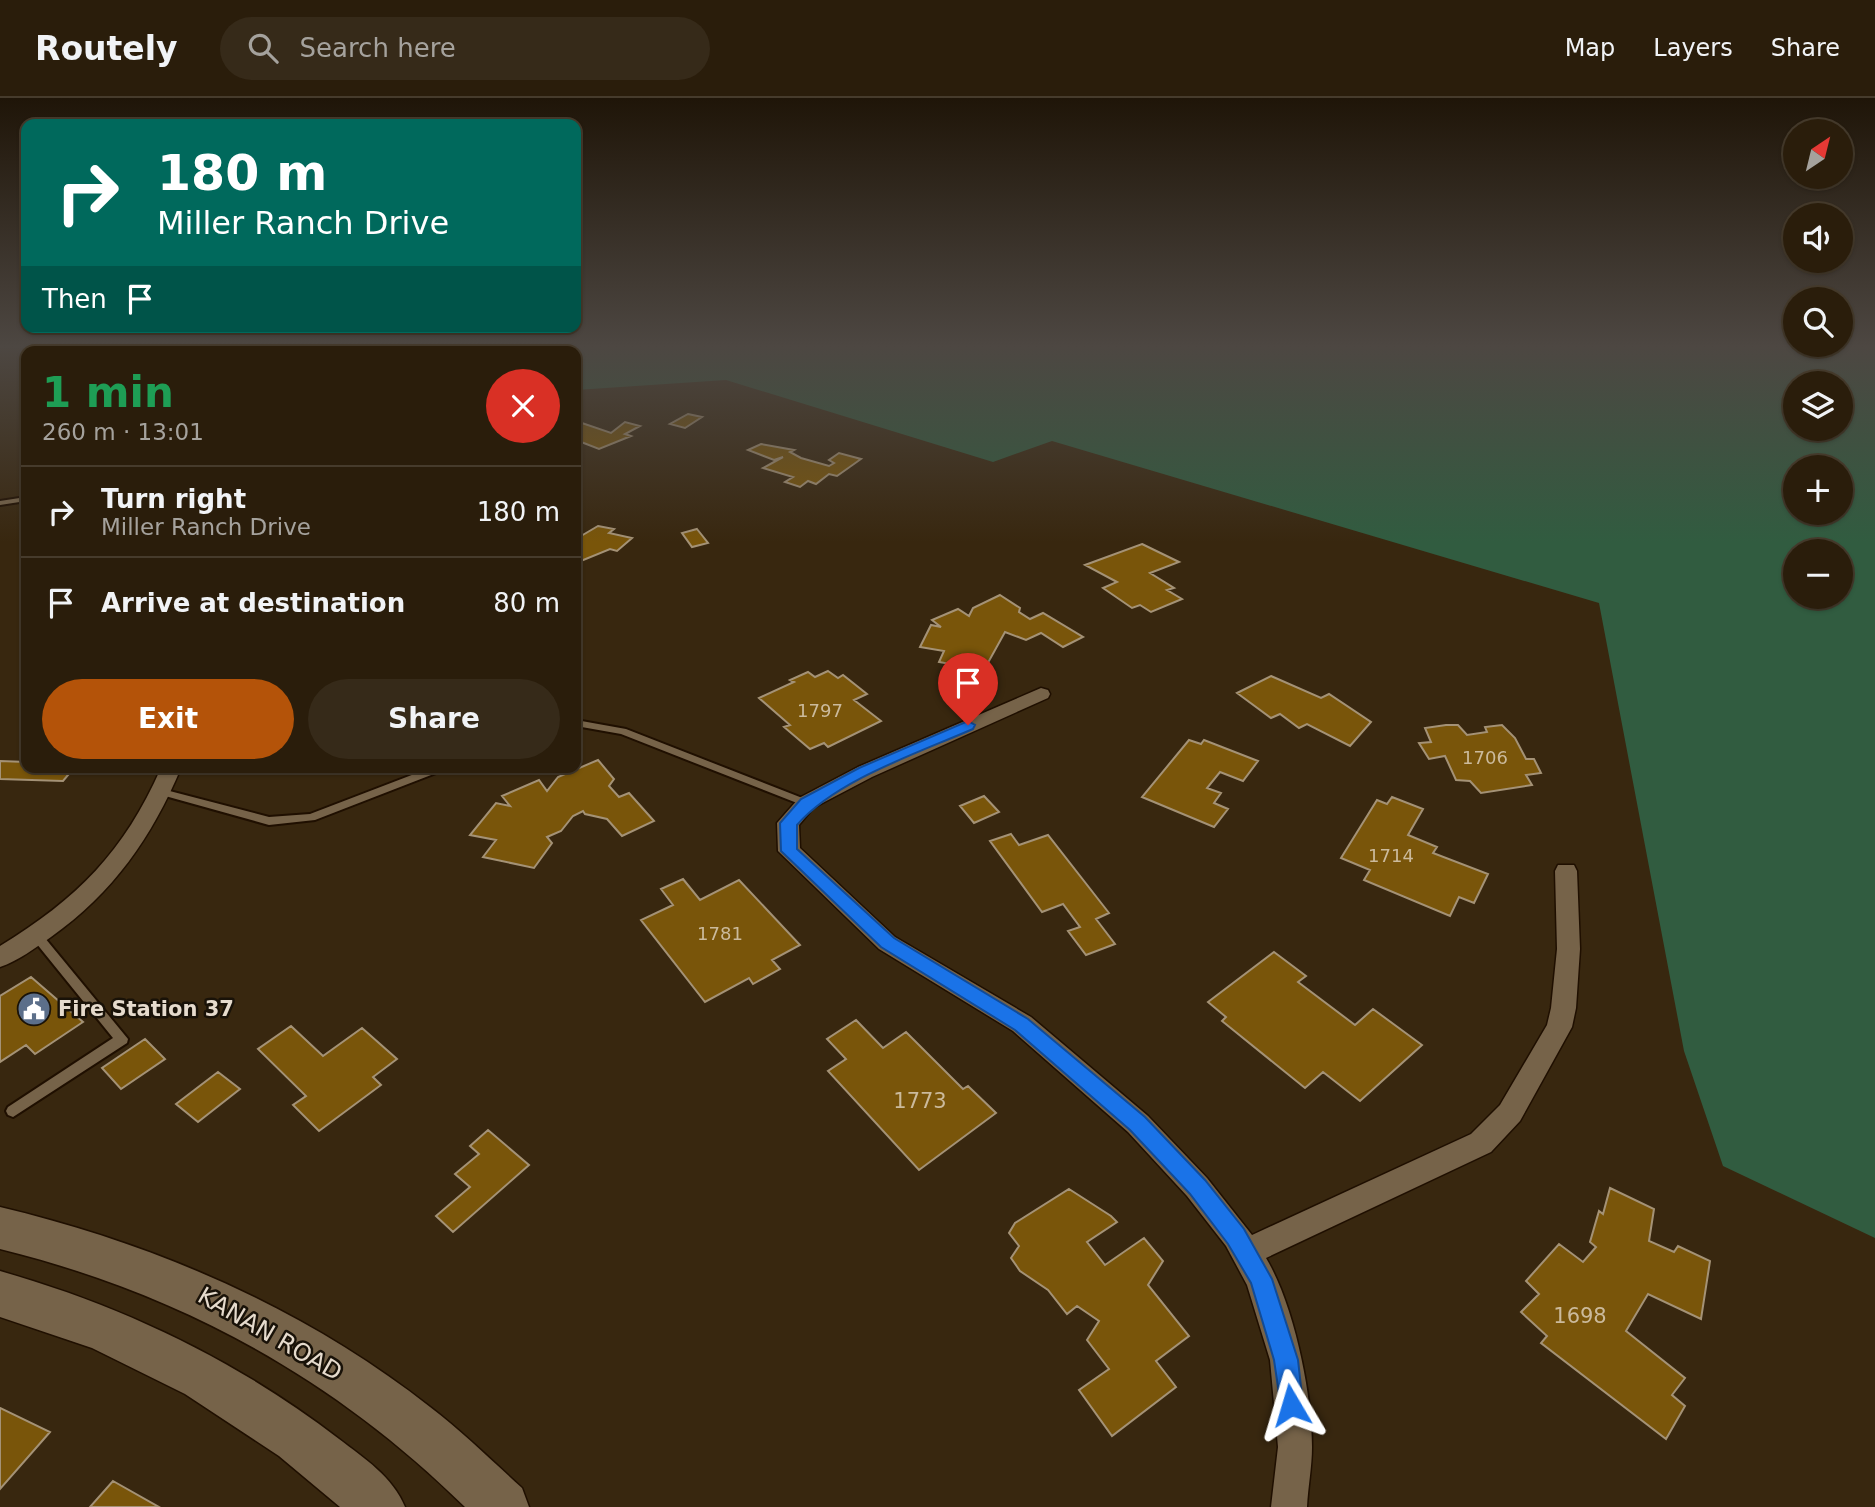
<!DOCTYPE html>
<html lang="en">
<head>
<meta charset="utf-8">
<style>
  :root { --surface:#2a1d0b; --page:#362a19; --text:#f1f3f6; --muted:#a5a29d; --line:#463b2c; --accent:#b45309 }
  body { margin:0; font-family:"DejaVu Sans",sans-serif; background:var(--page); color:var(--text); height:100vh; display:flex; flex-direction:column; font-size:26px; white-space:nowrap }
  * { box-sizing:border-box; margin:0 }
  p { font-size:23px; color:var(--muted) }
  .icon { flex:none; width:38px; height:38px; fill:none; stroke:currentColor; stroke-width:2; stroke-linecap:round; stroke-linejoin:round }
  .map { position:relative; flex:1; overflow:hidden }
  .sheet { position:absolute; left:21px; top:248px; width:560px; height:427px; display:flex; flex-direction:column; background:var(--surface); border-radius:14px; box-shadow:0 2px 5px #0004,0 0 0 2px var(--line) }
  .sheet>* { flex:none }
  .top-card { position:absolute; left:21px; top:21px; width:560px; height:214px; border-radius:14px; box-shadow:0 2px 5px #0004,0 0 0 2px var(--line); background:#00695c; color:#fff; overflow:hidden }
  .needle { width:46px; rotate:35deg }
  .tools { position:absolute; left:1783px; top:21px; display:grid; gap:14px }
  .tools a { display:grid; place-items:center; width:70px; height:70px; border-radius:50%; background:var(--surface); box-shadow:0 2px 5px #0004,0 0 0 2px var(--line); font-size:35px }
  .pin { position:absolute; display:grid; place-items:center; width:60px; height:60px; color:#fff; margin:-72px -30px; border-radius:50% 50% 50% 0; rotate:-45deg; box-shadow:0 0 7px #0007 }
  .pin .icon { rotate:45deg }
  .me { position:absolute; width:77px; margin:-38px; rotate:353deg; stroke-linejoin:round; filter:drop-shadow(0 0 5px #0008) }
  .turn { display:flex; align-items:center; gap:24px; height:147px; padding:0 21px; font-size:32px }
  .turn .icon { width:91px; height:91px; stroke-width:2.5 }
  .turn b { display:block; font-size:49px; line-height:60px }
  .then { display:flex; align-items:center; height:66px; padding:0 21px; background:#0003; gap:14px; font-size:26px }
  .round { display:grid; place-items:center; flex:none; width:74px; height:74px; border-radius:37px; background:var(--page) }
  .head { display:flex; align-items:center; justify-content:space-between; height:119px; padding:0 21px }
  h1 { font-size:42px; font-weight:800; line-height:52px; color:#1e9e55 }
  .button { display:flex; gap:14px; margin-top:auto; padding:14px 21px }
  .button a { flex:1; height:80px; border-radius:42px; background:var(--accent); color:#fff; font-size:28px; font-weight:800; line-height:80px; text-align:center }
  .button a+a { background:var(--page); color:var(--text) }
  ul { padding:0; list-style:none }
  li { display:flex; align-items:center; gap:21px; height:91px; padding:0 21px; border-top:2px solid var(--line) }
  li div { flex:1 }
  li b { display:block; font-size:26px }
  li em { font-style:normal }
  header { display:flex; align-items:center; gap:42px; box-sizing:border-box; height:98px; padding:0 35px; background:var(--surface); border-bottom:2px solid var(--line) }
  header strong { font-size:33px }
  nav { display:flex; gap:38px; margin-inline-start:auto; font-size:24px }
  .search { width:490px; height:63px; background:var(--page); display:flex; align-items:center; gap:18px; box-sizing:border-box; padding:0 24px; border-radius:38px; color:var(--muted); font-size:26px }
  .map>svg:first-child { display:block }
  .green { fill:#315c40; fill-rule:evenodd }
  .building { fill:#79550a; stroke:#a49276; stroke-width:2 }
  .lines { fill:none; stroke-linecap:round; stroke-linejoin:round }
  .lane-casing { stroke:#1f0f00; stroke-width:4 }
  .street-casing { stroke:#1f0f00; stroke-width:3 }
  .secondary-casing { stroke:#1f0f00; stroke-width:3 }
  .lane { fill:#766349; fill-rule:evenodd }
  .street { fill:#766349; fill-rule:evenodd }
  .secondary { fill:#766349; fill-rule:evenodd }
  .route { fill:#1a73e8; stroke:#114b97; stroke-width:2 }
  .labels { text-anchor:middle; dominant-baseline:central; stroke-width:5; stroke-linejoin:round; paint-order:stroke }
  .number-label { font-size:18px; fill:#cbba9c }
  .poi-label { font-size:21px; font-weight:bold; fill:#e6dbcd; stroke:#191208; text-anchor:start }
  .near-number-label { font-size:21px; fill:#cbba9c }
  .near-street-label { font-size:24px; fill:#e6dbcd; stroke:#191208 }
</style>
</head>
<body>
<header>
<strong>Routely</strong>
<div class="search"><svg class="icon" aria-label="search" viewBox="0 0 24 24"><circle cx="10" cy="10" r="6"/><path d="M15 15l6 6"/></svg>Search here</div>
<nav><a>Map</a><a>Layers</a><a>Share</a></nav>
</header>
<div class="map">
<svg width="1875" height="1409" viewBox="0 0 1875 1409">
  <rect width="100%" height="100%" fill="#38270f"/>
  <path class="green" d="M501 247H1875V1140L1723 1068 1684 953 1599 505 1052 343 993 364 726 282 576 292V254H484ZM1796 285H1841V331H1796ZM1796 369H1841V415H1796ZM1841 453V499H1796V453Z"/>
  <path class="building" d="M688 316 702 319 685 330 670 326Z
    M576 323 611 335 625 324 640 328 625 336 631 338 599 351 576 342Z
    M761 346 794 352 790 354 801 360 829 368 834 365 829 362 839 355 861 361 837 378 829 376 816 386 808 383 800 389 785 384 793 379 763 370 783 359 774 362 748 352Z
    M598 428 614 431 609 435 632 440 617 453 610 451 576 465V441Z
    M697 431 708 445 692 449 682 435Z
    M1142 446 1179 464 1150 475 1174 490 1167 492 1182 501 1151 514 1140 507 1132 510 1103 490 1117 484 1085 467Z
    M1000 497 1020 510 1019 514 1030 521 1043 515 1083 539 1063 549 1041 535 1026 542 1005 534 984 572 939 564 944 553 920 549 931 527 941 529 932 522 958 511 969 518 973 510Z
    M828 573 838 580 843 577 867 596 854 602 881 623 828 649 824 645 810 651 784 629 790 627 759 600 794 584 790 582 808 574 815 579Z
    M1271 578 1321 600 1329 596 1371 624 1350 648 1307 626 1299 630 1280 616 1271 620 1237 595Z
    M1446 627H1458L1467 637 1487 634 1485 629 1502 627 1515 640 1526 661H1534L1541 675 1526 677 1532 687 1481 695 1470 683 1456 682 1445 658 1429 661 1419 645 1431 644 1425 630Z
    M1189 642 1201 646 1204 642 1258 663 1243 683 1220 674 1207 690 1221 695 1214 705 1228 711 1214 729 1142 699Z
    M598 662 614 681 609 688 619 699 629 695 654 723 622 738 607 721 585 716 583 713 573 718 561 733 547 739 552 745 534 770 483 759 496 742 470 737 496 705 510 708 502 698 539 682 547 693 558 679Z
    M0 663 26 664V670H74L63 683 0 681Z
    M984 698 999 714 974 725 960 708Z
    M1392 699 1423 711 1408 737 1437 749 1433 755 1488 776 1474 805 1459 799 1450 818 1364 782 1370 772 1341 760 1377 702 1387 706Z
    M1011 736 1019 747 1048 737 1109 815 1096 821 1115 846 1086 857 1068 833 1080 829 1063 806 1042 814 990 743Z
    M683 781 700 802 739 782 800 847 772 862 780 871 753 886 749 880 705 904 641 822 673 807 661 791Z
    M1274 854 1306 878 1298 884 1355 927 1373 911 1422 947 1360 1003 1323 974 1305 990 1222 923 1226 919 1208 904Z
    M31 879 83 924 35 956 26 947 0 964V898Z
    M856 922 883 950 906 934 963 991 968 988 996 1015 919 1072 828 973 846 961 827 941Z
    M291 928 323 958 362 930 397 961 373 979 381 987 319 1033 293 1007 306 998 258 951Z
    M145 941 165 961 121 991 102 970Z
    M218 974 240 991 198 1024 176 1006Z
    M488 1032 529 1067 453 1134 436 1118 470 1089 455 1076 479 1056 470 1048Z
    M1610 1090 1654 1111 1649 1143 1674 1154 1678 1148 1710 1163 1701 1221 1648 1196 1626 1233 1685 1280 1672 1297 1685 1308 1666 1341 1541 1245 1547 1238 1521 1214 1539 1196 1526 1183 1559 1146 1583 1164 1596 1149 1590 1144 1599 1113 1603 1116Z
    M1069 1091 1111 1118 1117 1124 1087 1144 1105 1167 1144 1140 1163 1163 1148 1187 1189 1238 1156 1263 1176 1289 1112 1338 1079 1292 1109 1271 1087 1242 1099 1223 1077 1208 1067 1216 1048 1192 1020 1173 1011 1160 1019 1148 1009 1135 1015 1125Z
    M0 1310 50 1334 0 1391Z
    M113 1383 159 1409H90Z"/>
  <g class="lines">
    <defs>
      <path id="lane" d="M26 399V403L0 407V403Z
        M576 622 626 631 810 703 811 705 810 707H802L621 636 576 628Z
        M430 670H445L444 672 315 722 269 727 158 696 157 694 162 691 269 719 310 716Z
        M36 833 40 834 128 941 127 945 13 1019 8 1017 6 1013 8 1009 113 940 32 840 30 837 32 834Z"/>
      <path id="street" d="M1041 590 1048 592 1050 596 1048 600 872 679 813 710 799 727 800 750 895 839 1031 919 1148 1018 1207 1080 1252 1137 1471 1036 1500 1007 1547 927 1551 910 1557 851 1555 773 1558 767H1574L1577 773 1580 851 1576 910 1572 929 1520 1023 1491 1054 1266 1160C1294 1207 1312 1295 1312 1349 1312 1369 1308 1389 1307 1409H1271L1278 1349 1270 1262 1247 1187 1226 1148 1187 1098 1128 1034 1013 933 879 851 778 753 777 725 799 700 858 669Z
        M161 670H181C152 739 113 795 51 839 35 850 18 863 0 869V848C77 801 124 754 161 670Z"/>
      <path id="secondary" d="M0 1109C155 1146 304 1210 430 1309 463 1334 492 1363 522 1390L529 1409H465C333 1279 179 1195 0 1151Z
        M0 1173C123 1208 238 1263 339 1341 364 1360 393 1379 405 1409H340L279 1358 185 1296 92 1250 0 1219Z"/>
    </defs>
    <use href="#lane" class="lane-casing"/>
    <use href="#street" class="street-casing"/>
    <use href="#secondary" class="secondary-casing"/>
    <use href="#lane" class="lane"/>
    <use href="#street" class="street"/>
    <use href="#secondary" class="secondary"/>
  </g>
  <linearGradient id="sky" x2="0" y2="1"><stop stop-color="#1f1508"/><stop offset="0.56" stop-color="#4d4742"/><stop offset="1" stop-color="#4d4742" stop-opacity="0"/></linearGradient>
  <rect width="1875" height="444" fill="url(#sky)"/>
  <path class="route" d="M968 623 975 627 973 631C918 655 836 682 797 727V751L894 840 1028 921 1145 1019 1205 1082 1244 1131 1272 1181 1298 1262 1303 1307 1300 1316 1291 1320 1282 1316 1274 1262 1251 1185 1228 1146 1190 1096 1130 1032 1015 932 881 849 781 753 780 725 801 701 859 670Z"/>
  <defs>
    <symbol id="civic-disc" viewBox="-11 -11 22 22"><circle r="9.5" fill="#5c6f8a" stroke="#191208"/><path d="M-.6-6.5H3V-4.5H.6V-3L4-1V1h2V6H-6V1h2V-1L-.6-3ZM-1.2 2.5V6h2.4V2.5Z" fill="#fff"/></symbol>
  </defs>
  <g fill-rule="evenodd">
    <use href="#civic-disc" x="15" y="892" width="38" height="38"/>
  </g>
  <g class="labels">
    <g class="number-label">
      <text x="820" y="612">1797</text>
      <text x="1485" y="659">1706</text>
      <text x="1391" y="757">1714</text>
      <text x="720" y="835">1781</text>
    </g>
    <g class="poi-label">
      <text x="58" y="911">Fire Station 37</text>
    </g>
    <g class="near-number-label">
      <text x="920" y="1003">1773</text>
      <text x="1580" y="1218">1698</text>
    </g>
    <g class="near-street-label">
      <text transform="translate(270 1236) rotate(30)">KANAN ROAD</text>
    </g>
  </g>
</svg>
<div class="tools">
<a><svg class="needle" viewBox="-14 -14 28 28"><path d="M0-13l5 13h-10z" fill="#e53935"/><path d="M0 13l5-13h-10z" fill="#a5a29d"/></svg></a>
<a><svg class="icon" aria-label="sound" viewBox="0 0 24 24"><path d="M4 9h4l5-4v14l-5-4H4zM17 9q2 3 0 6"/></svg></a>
<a><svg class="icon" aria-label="search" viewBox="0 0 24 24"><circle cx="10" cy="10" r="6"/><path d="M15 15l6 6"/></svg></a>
<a><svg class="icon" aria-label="layers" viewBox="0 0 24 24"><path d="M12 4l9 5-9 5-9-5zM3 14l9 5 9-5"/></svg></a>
<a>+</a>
<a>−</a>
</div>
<div class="pin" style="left:968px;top:627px;background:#d93025"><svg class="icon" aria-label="arrive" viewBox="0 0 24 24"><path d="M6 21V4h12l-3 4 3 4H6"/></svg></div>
<svg class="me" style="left:1291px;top:1307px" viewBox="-20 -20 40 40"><path d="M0-17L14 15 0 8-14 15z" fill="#1a73e8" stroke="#fff" stroke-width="4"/></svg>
<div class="top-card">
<div class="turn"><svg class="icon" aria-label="right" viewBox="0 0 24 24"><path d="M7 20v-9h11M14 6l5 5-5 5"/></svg><div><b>180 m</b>Miller Ranch Drive</div></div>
<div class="then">Then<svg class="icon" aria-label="arrive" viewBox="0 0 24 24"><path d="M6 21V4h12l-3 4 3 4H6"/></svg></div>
</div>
<section class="sheet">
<div class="head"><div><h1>1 min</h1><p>260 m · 13:01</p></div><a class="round" style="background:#d93025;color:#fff"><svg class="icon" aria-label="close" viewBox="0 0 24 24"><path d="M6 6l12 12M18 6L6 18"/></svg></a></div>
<ul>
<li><svg class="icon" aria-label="right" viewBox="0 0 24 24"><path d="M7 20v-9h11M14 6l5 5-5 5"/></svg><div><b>Turn right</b><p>Miller Ranch Drive</p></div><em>180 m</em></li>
<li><svg class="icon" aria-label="arrive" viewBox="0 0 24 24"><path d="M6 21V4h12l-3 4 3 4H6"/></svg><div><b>Arrive at destination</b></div><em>80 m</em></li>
</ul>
<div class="button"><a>Exit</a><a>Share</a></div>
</section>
</div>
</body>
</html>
